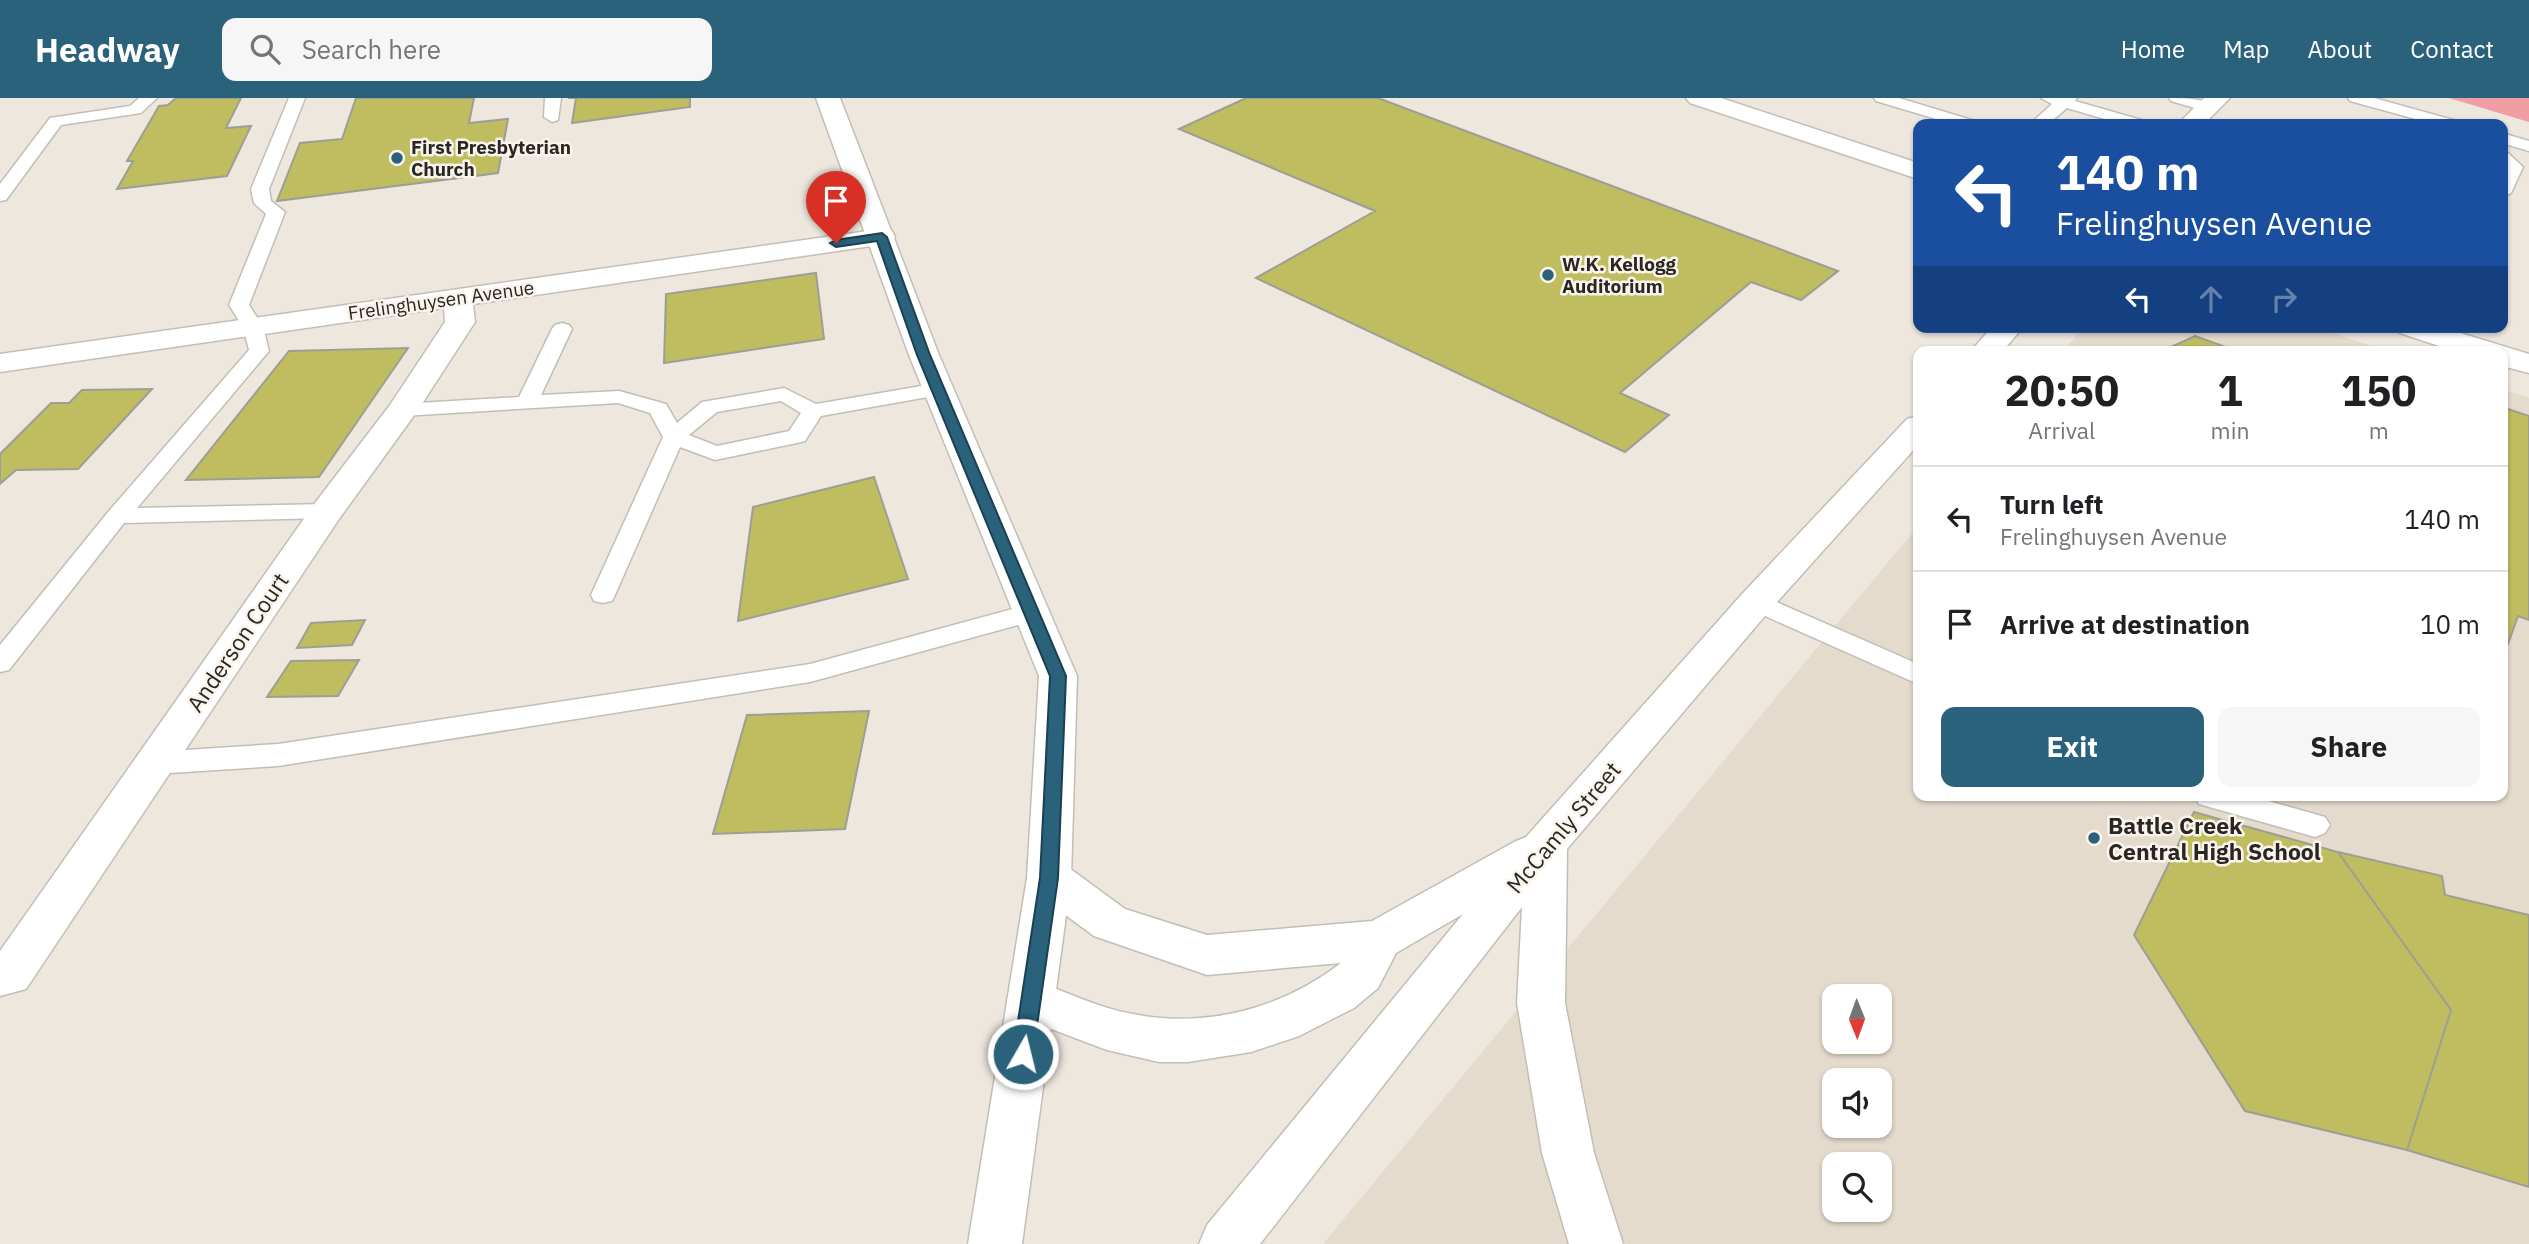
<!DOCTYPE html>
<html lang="en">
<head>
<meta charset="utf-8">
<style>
  :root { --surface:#fff; --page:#f6f6f6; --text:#202124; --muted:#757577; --line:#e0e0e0; --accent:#2a627c }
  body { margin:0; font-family:"IBM Plex Sans",sans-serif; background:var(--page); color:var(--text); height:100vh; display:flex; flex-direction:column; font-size:26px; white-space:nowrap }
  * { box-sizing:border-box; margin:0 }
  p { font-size:23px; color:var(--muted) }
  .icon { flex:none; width:38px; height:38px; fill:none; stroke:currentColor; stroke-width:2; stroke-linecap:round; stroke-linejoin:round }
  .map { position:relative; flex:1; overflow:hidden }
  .drawer { position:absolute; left:1913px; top:248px; width:595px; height:455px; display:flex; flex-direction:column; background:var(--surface); border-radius:14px; box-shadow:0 2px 5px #0004 }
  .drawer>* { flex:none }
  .top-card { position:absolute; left:1913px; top:21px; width:595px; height:214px; border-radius:14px; box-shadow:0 2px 5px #0004; background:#1a4fa0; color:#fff; overflow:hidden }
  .needle { width:46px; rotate:179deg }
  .controls { position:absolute; left:1822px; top:886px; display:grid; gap:14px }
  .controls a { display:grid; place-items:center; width:70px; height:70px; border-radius:14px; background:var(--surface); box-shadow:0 2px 5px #0004; font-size:35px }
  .pin { position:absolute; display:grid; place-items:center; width:60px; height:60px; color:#fff; margin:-72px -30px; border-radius:50% 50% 50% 0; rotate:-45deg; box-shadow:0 0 7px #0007 }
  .pin .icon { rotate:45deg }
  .me { position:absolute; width:77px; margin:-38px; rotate:8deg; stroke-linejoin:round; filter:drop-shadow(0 0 5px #0008) }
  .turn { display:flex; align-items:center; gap:24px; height:147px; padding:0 28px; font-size:32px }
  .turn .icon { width:91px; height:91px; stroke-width:2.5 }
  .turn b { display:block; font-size:49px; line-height:60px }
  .lanes { display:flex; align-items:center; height:66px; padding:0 28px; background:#0003; justify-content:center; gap:35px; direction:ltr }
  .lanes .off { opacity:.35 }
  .eta { display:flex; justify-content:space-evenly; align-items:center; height:119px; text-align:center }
  .eta b { font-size:42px; font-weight:700; line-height:49px }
  .button { display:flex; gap:14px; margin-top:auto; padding:14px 28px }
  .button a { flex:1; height:80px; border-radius:14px; background:var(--accent); color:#fff; font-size:28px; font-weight:700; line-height:80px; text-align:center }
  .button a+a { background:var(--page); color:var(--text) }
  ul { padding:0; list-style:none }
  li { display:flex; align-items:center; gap:21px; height:105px; padding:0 28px; border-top:2px solid var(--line) }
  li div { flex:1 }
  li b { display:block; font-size:26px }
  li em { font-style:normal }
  header { display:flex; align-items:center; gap:42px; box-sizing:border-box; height:98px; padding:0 35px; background:var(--accent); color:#fff }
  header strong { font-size:33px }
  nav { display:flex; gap:38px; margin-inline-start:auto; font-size:24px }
  .search { width:490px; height:63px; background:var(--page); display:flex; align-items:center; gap:18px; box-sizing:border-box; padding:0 24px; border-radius:14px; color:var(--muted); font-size:26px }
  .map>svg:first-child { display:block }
  .built { fill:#e5dbcc; fill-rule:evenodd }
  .green { fill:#f09da3 }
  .building { fill:#bfbd60; stroke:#9d9e94; stroke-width:2 }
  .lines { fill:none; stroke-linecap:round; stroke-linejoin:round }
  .lane-casing { stroke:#c3beb5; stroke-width:3 }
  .street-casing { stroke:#c3beb5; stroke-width:3 }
  .secondary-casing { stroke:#c3beb5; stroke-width:3 }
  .lane { fill:#fff; fill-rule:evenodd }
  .street { fill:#fff; fill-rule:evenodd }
  .secondary { fill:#fff; fill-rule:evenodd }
  .route { fill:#2a627c; stroke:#1b4051; stroke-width:2 }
  .poi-dot { fill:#2a627c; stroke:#faf4ec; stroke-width:2.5 }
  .labels { text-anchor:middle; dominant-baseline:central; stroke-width:5; stroke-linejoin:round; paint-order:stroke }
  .far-poi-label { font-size:19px; font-weight:bold; fill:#292723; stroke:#faf4ec; text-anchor:start }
  .far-street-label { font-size:19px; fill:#292723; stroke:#faf4ec }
  .street-label { font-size:23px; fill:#292723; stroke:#faf4ec }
  .poi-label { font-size:23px; font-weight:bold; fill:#292723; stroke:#faf4ec; text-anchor:start }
</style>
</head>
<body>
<header>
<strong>Headway</strong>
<div class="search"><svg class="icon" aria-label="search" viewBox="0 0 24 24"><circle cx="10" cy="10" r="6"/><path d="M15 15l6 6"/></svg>Search here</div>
<nav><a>Home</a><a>Map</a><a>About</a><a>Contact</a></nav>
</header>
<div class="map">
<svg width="2529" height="1146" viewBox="0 0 2529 1146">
  <rect width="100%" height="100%" fill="#ede7de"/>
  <path class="built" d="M2083 229H2314L2389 254H2063Z
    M2503 291 2529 300V1146H1323L1918 428V698H2502ZM1834 898H1880V943H1834ZM1834 982H1880V1027H1834ZM1834 1066H1880V1111H1834Z"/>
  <path class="green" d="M2449 0H2529V24Z"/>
  <path class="building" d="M176 0H241L226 30 251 28 227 78 117 91 133 63H127L159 8 168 7Z
    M356 0H474L469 25 508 21 498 75 277 103 300 45 342 41Z
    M568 0H690V9L572 25 576 0Z
    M1246 0H1378L1838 173 1801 202 1751 184 1620 295 1669 317 1625 354 1256 180 1375 113 1179 31Z
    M816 175 824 241 664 265 666 196Z
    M2195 238 2239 254H2160Z
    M408 250 319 379 186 382 289 253Z
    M152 291 78 371 16 372 0 386V356L51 305H69L82 292Z
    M2502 309 2529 318V522L2518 518 2508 546 2502 544Z
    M874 379 908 481 738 523 753 409Z
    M365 522 352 547 297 550 311 525Z
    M359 562 338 598 267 599 291 563Z
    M869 613 845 731 713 736 747 617Z
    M2194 714 2338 754 2451 912 2407 1052 2245 1013 2134 837Z
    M2338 754 2442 778 2445 797 2529 817V1089L2407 1052 2451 912Z"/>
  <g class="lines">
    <defs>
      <path id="lane" d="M139 0H157L141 15 61 27 6 102 0 103V86L50 20 130 8Z
        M289 0H305L269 91 271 103 285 114 249 207 263 229 269 253 137 410 327 406 335 408 339 413 335 418 327 420 124 425 9 572 0 574V547L109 413 249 252 243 229 229 207 266 116 254 105 251 91Z
        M545 0H561L558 22 552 24 544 19Z
        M1874 0H1899L1975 23 1977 26H1953L1876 3Z
        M2041 0H2077L2075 3 2145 23 2147 26H2122L2067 10 2048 26H2030L2052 6Z
        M2169 0C2185 0 2204 0 2216 9L2208 14 2171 3Z
        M2348 0H2374L2457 23 2459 26H2434L2350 3Z
        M2502 35 2529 43V53L2502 45Z
        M2502 54 2508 55 2523 69 2511 95 2502 100 2505 70Z
        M562 225 569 227 572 231 541 297 619 293 666 306 677 325 702 304 784 290 816 306 939 285 946 287 950 291 946 295 939 297 821 318 805 343 797 345 715 362 680 349 615 497 612 503 603 505 594 503 591 497 663 339 650 315 618 305 402 318 394 317 391 312 394 307 402 306 519 299 552 231 555 227ZM781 303 801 315 789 333 717 348 689 337 717 314Z
        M1756 495 1918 566V586L1747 510 1743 504 1747 498Z
        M1031 506 1040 509 1044 515 1040 521 810 584 278 668 154 676 144 673 140 665 144 657 154 654 278 646 810 566Z
        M2195 698H2251L2325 719 2330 727 2325 735 2315 739 2199 706Z"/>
      <path id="street" d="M2204 0H2230L2204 26H2178Z
        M882 131 892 133 895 139 892 145 473 206 475 224 418 312 339 421 26 891 0 898V853L315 405 390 307 445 224 444 210 0 274V256Z
        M1992 229H2023L2002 254H1970Z
        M1918 318V347L1769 513 1567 751 1565 905 1594 1055 1623 1146H1569L1542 1055 1517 905 1522 809 1260 1146H1199L1207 1127 1463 816 1396 855 1378 890 1354 910 1299 938 1251 954 1188 964H1159L1107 952 1014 917 1007 902 1014 887 1031 881C1064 893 1098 910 1133 916 1206 931 1283 910 1341 865L1207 877 1094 838 1033 793 1027 780 1033 767 1049 762 1065 767 1125 811 1207 837 1372 823 1514 744 1526 739 1743 495 1907 321Z"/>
      <path id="secondary" d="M816 0H840L939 257 1077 578 1071 780 1022 1146H968L1027 780 1039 578 909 257Z
        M1686 0H1721L1918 65V81L1690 5Z
        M2395 229H2441L2529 256V275L2502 268V254H2457L2400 235Z"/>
    </defs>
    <use href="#lane" class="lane-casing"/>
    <use href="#street" class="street-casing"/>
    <use href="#secondary" class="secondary-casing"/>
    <use href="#lane" class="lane"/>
    <use href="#street" class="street"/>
    <use href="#secondary" class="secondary"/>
  </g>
  <path class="route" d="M882 135 887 139 930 257 1066 578 1058 780 1033 956 1030 962 1023 965 1016 962 1013 956 1040 780 1050 578 917 257 877 143 836 149 830 145 836 142Z"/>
  <g class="poi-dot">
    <circle cx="397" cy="60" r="7"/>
    <circle cx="1548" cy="177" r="7"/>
    <circle cx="2094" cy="740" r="7"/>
  </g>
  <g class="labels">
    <g class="far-poi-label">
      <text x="411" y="49">First Presbyterian<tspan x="411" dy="22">Church</tspan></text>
      <text x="1562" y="166">W.K. Kellogg<tspan x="1562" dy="22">Auditorium</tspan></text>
    </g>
    <g class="far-street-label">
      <text transform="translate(441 202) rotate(-8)">Frelinghuysen Avenue</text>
    </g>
    <g class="street-label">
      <text transform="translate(237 544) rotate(-56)">Anderson Court</text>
      <text transform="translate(1563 729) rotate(-50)">McCamly Street</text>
    </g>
    <g class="poi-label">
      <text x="2108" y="727">Battle Creek<tspan x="2108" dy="26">Central High School</tspan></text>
    </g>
  </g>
</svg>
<div class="controls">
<a><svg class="needle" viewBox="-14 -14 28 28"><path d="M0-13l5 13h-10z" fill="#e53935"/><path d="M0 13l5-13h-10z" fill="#757577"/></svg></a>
<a><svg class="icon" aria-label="sound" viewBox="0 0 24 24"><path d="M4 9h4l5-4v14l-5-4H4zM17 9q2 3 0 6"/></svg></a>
<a><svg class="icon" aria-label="search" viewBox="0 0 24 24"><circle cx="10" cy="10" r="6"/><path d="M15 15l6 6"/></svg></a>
</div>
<div class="pin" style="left:836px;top:145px;background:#d93025"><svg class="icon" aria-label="arrive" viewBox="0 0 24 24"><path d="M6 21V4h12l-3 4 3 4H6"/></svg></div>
<svg class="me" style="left:1023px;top:956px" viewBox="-20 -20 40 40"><circle r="17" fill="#2a627c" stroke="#fff" stroke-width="3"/><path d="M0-11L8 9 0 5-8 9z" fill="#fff"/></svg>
<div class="top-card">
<div class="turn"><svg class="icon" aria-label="left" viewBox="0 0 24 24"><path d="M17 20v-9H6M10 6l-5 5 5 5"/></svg><div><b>140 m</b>Frelinghuysen Avenue</div></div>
<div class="lanes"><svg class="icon" aria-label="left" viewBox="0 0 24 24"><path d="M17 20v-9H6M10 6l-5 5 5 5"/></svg><svg class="icon off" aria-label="ahead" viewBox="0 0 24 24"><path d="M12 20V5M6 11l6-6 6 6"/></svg><svg class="icon off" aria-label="right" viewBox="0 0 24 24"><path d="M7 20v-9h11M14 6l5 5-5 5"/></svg></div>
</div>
<section class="drawer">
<div class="eta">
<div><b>20:50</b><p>Arrival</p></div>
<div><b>1</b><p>min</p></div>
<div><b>150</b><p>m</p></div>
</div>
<ul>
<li><svg class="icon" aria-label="left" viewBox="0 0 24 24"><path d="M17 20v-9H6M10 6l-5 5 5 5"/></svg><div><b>Turn left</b><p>Frelinghuysen Avenue</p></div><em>140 m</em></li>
<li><svg class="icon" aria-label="arrive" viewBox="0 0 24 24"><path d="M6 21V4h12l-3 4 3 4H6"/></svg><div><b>Arrive at destination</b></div><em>10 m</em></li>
</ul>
<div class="button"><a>Exit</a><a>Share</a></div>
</section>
</div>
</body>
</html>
